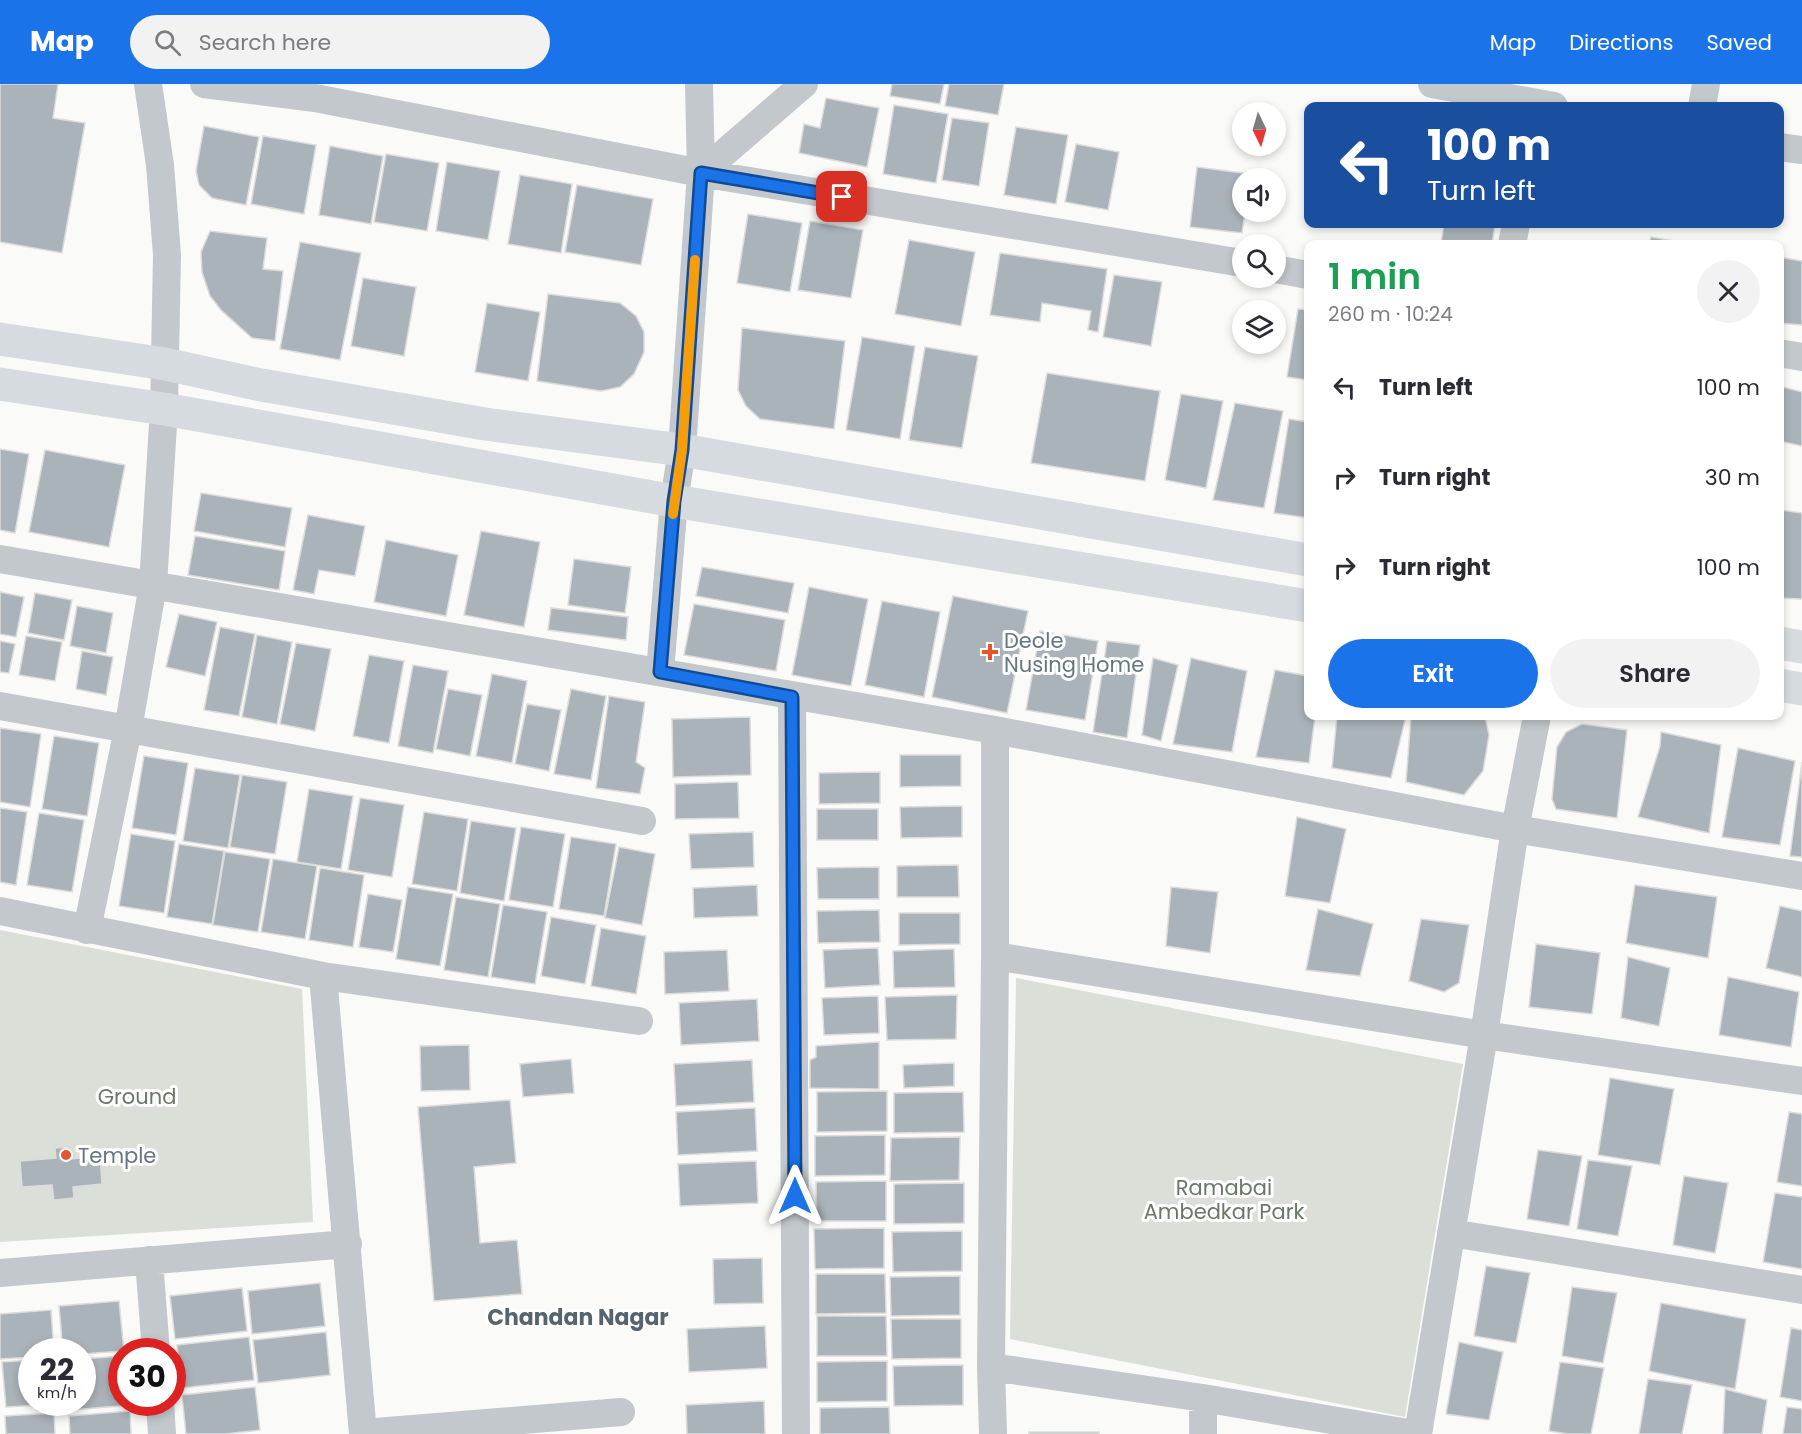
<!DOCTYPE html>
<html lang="en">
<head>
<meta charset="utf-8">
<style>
  :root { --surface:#fff; --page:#f2f2f3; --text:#2b2b33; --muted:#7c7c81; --accent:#1a73e8 }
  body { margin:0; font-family:Poppins,sans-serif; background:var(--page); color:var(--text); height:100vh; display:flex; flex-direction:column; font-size:22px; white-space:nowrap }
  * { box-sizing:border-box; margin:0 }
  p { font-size:20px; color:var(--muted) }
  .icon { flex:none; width:33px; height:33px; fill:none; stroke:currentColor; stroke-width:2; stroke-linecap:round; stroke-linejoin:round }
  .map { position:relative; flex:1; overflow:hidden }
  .panel { position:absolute; left:1304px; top:156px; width:480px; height:480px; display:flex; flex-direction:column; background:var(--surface); border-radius:12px; box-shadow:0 3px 9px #0003 }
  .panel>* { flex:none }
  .hud { position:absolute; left:1304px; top:18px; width:480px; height:126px; border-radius:12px; box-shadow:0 3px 9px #0003; background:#1a4fa0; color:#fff; overflow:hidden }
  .needle { width:39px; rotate:175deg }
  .fabs { position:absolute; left:1232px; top:18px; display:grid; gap:12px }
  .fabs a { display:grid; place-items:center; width:54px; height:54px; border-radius:50%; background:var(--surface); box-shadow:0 3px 9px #0003; font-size:30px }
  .speed { position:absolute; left:18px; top:1254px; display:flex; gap:12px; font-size:30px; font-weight:700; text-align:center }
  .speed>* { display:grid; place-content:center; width:78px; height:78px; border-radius:50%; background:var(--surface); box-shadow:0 3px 9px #0003; line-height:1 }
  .speed small { font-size:15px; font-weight:400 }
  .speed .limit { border:9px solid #d22; background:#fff; color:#111 }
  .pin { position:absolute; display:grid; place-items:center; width:51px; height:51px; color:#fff; margin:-26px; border-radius:12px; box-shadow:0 3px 9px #0006 }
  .me { position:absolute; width:66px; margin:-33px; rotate:0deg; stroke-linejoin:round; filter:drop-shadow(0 0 4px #0008) }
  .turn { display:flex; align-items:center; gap:21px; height:126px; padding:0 24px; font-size:27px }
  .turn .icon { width:78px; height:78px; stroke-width:2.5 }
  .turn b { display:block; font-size:42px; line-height:51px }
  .round { display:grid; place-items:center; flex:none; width:63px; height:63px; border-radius:32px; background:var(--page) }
  .summary { display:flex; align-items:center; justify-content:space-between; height:102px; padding:0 24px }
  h1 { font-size:36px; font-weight:600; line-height:45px; color:#1e9e55 }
  .cta { display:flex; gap:12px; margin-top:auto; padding:12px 24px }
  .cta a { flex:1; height:69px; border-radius:36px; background:var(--accent); color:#fff; font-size:24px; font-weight:600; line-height:69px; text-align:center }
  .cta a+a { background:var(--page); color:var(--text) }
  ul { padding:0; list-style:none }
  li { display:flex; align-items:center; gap:18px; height:90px; padding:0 24px }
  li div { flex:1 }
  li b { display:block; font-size:22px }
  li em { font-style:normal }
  header { display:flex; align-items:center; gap:36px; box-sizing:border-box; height:84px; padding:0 30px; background:var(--accent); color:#fff }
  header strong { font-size:28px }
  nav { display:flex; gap:33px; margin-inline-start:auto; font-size:21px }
  .search { width:420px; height:54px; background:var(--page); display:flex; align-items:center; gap:15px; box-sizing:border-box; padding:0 21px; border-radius:33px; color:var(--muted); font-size:22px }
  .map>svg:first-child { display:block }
  .green { fill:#dadfd7 }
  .building { fill:#aab3b9; stroke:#dcdcda; stroke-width:1.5 }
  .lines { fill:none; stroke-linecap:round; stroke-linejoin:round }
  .street { stroke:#c3c8cc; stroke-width:28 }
  .secondary { stroke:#d6dbdf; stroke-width:33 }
  .route-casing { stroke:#114b97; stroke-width:15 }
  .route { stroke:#1a73e8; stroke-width:10 }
  .slow { stroke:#f59e0b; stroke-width:10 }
  .poi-dot { fill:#e4572e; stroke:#fff; stroke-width:2 }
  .labels { text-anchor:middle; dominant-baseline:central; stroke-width:6; stroke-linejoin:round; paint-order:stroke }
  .poi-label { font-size:21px; fill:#657683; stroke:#fff; text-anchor:start }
  .park-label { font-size:21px; fill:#687a64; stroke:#fff }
  .neighbourhood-label { font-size:22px; font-weight:bold; fill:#57646e; stroke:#fff }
</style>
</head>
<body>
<header>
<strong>Map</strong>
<div class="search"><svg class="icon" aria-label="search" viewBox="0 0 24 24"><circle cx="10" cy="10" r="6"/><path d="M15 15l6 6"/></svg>Search here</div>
<nav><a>Map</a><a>Directions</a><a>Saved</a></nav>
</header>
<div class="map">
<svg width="1802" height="1350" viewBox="0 0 1802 1350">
  <rect width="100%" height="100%" fill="#fafaf8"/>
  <path class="green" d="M0 846 302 905 313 1138 0 1158Z
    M1016 894 1463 980 1405 1333 1010 1255Z"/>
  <path class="building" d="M0 0H58L53 34 85 39 62 169 0 158Z
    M892 0H944L940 20 890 12Z
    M949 0H1004L998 31 945 22Z
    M826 14 879 24 867 83 799 69 804 40 820 44Z
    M894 21 948 30 936 99 883 90Z
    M952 34 989 39 979 102 942 96Z
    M204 42 259 53 246 121 212 114 199 101 196 87Z
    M1016 43 1068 51 1056 120 1004 111Z
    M263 52 316 61 304 130 251 120Z
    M1076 60 1119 68 1108 126 1065 118Z
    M330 62 383 72 371 140 319 131Z
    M386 70 439 79 427 147 374 138Z
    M447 78 500 87 488 156 436 147Z
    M1197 83 1249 90V94H1242V128H1245L1242 149 1190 143Z
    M520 91 572 100 561 169 508 160Z
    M577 101 653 115 641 181 565 168Z
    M748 130 802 139 790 208 737 199Z
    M810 137 863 146 851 214 798 206Z
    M1444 140H1495L1492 160H1441Z
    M210 147 267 154 263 185 283 187 275 257 252 254 221 226 210 212 202 188 201 168Z
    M1651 153 1690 160H1649Z
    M909 156 975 168 961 242 895 230Z
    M300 158 361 169 340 276 280 265Z
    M1000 169 1107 185 1098 248 1088 246 1091 227 1042 219 1040 238 990 231Z
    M1779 173 1802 177V241L1779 239Z
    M1114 191 1162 198 1151 262 1103 253Z
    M363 194 416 203 404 272 351 262Z
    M548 210 620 219 636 232 644 248V268L634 290 620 303 601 307 537 297Z
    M487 219 540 228 528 297 475 288Z
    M1298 225 1308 226V296L1287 293Z
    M742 244 845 257 834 345 760 335 746 322 738 306Z
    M862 253 915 262 900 355 846 346Z
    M925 263 978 272 962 364 909 356Z
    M1047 289 1160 307 1145 397 1031 379Z
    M1779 302 1802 308V362L1779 357Z
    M1181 310 1223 317 1206 404 1165 396Z
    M1235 319 1283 327 1264 424 1213 416Z
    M1289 335 1308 338V434L1274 429Z
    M0 365 29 370 15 449 0 446Z
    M45 366 125 381 109 463 29 448Z
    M201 409 292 424 285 463 194 447Z
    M1781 426 1802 429V515L1779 514V432Z
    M308 431 365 442 355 492 319 486 314 510 293 506Z
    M481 447 540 458 524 543 464 531Z
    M195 452 285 467 279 506 188 491Z
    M386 456 458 471 446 532 374 518Z
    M574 475 631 483 625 529 568 521Z
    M702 483 794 499 788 529 696 512Z
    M809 503 868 515 851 602 792 591Z
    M0 508 24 513 16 553 0 550Z
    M35 509 72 516 64 556 28 549Z
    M953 512 1028 527 1007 629 932 613Z
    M882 517 940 528 924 613 865 601Z
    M694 520 785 536 776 587 684 571Z
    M77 522 113 529 106 569 70 562Z
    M551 524 628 533 626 556 548 546Z
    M179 530 217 538 205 592 166 583Z
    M220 543 255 550 239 632 204 626Z
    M1040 547 1098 557 1085 636 1026 626Z
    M257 551 292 558 277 640 242 633Z
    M26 552 62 558 55 597 19 591Z
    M0 557 15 560 9 589 0 588Z
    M1107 557 1140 561 1127 654 1093 648Z
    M296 559 331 565 315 647 280 640Z
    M82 567 113 573 106 611 76 605Z
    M369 571 404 577 389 659 353 652Z
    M1153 574 1178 581 1161 657 1142 651Z
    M1191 574 1247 587 1232 668 1173 660Z
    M413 581 448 587 433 669 398 662Z
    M1275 586 1308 592V632H1315L1309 679 1256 673Z
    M492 590 527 597 512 679 476 672Z
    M448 605 482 611 470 672 436 665Z
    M571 605 606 612 591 696 554 690Z
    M609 612 645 618 636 678 645 684 640 710 596 704Z
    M527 620 561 626 549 687 515 680Z
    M1337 632H1406L1391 694 1332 684Z
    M1411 632H1485L1489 651 1483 687 1464 711 1406 698Z
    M750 633 751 691 673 693 672 635Z
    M1582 640 1627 646 1617 734 1556 725 1552 715 1557 663 1566 648Z
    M0 644 41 650 30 723 0 718Z
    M1661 648 1721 661 1709 749 1638 733 1660 662Z
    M54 652 99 659 87 732 42 725Z
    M1738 664 1795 677 1780 761 1722 753Z
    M900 671H961V702L900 703Z
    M144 672 188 679 176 751 132 744Z
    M1802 678V773L1790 772Z
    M195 684 240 691 228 764 183 757Z
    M880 688V719L819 720V689Z
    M242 691 287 698 275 770 230 763Z
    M738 698 739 734 675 735V700Z
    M309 705 353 712 341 785 297 778Z
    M360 714 404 721 392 793 348 786Z
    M962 722V753L901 754 900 723Z
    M0 724 27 728 16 801 0 798Z
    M817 725H878V756H817Z
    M424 728 468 735 457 807 412 800Z
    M39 729 84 736 72 808 27 801Z
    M1297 733 1346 745 1330 819 1285 812Z
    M471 737 516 744 504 817 460 809Z
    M521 743 565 750 553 823 509 816Z
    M753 748 754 783 691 785 689 750Z
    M131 750 175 757 164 829 119 822Z
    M571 753 616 760 604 832 559 825Z
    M179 760 224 767 212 840 167 833Z
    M619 763 655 770 642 841 605 834Z
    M225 768 270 775 258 848 213 841Z
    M273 775 317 782 305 855 261 848Z
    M958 781 959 813H897V782Z
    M879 783V815H818L817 784Z
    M320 784 364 791 353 863 309 856Z
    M757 801 758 832 694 834 693 804Z
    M1635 801 1717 813 1708 874 1626 859Z
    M408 803 453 810 440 882 396 875Z
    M1171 803 1218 808 1210 869 1166 862Z
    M368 810 402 816 393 868 359 863Z
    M456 813 500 820 488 893 444 886Z
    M503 821 547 828 535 900 491 893Z
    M1780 822 1802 827V893L1766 884Z
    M1318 825 1373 840 1360 892 1306 886Z
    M879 826 880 858 818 859 817 827Z
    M899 829H960V860L899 861Z
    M551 833 596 841 585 900 541 892Z
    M1421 835 1469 841 1459 899 1444 908 1409 897Z
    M601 844 646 852 636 910 591 902Z
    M1536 860 1600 869 1592 930 1529 923Z
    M878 864 880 901 825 904 823 866Z
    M954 865 955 903 894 904 893 867Z
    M727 866 729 907 665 910 664 868Z
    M1628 873 1670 884 1659 942 1621 934Z
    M1728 893 1799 908 1791 963 1719 951Z
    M957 911 956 955 887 956 885 913Z
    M878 912 879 949 824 951 822 914Z
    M757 915 759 957 681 961 679 919Z
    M879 958V1005L810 1004V976L816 973V962Z
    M469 961 470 1006 421 1007 420 962Z
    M571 975 574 1009 523 1013 520 980Z
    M752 976 754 1018 676 1022 674 980Z
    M954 979V1002L904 1004 903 981Z
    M1610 994 1674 1005 1660 1081 1598 1071Z
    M887 1007V1047L817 1048V1008Z
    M963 1008 964 1048 894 1049V1009Z
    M510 1016 516 1079 474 1083 480 1159 517 1156 522 1210 434 1217 418 1023Z
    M755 1024 757 1067 678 1071 676 1028Z
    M1789 1028 1802 1030V1102L1777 1098Z
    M885 1051V1091L815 1092V1052Z
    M960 1053 959 1096 890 1097 891 1054Z
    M70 1063 71 1075 100 1072 102 1100 73 1103 74 1114 54 1116 52 1101 22 1103 20 1077 56 1074 55 1064Z
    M1538 1066 1582 1072 1569 1142 1527 1135Z
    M1588 1076 1632 1082 1618 1152 1577 1145Z
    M756 1077 758 1119 680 1122 678 1080Z
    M1684 1092 1728 1099 1715 1169 1673 1161Z
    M886 1097V1137H817L816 1098Z
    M964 1099V1139L894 1140V1100Z
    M1775 1109 1802 1113V1185L1763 1178Z
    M884 1144V1184L815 1185 814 1145Z
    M962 1147V1187L893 1188 892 1148Z
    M762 1174 763 1219 714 1220 713 1175Z
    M1486 1182 1530 1189 1516 1259 1474 1252Z
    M816 1190H885L886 1229 816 1230Z
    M960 1192V1231L891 1232 890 1193Z
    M320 1199 325 1242 252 1250 248 1207Z
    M1572 1203 1617 1209 1603 1279 1562 1272Z
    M242 1204 247 1247 175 1255 170 1212Z
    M119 1217 124 1267 82 1270V1268H63L59 1222Z
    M1661 1219 1746 1235 1735 1305 1649 1287Z
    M51 1226 54 1268H32V1273L0 1275V1230Z
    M817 1232H886L887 1272H817Z
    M891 1235H961V1274L892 1275Z
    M765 1242 767 1284 689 1288 687 1245Z
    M1791 1244 1802 1246V1317L1780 1313Z
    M326 1248 330 1291 258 1299 253 1256Z
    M249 1253 254 1296 182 1304 177 1261Z
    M1459 1258 1503 1268 1489 1336 1446 1330Z
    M122 1272V1318H131L132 1321 71 1326 70 1318H82V1275Z
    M32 1276V1318L60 1320 6 1323 2 1278Z
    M887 1277V1317L817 1318V1278Z
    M1560 1278 1604 1284 1591 1350H1568L1549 1347Z
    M963 1281V1321L894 1322 893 1282Z
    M1648 1295 1692 1301 1682 1350H1639Z
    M255 1303 260 1346 225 1350H186L182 1311Z
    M1725 1305 1767 1316 1762 1350H1723Z
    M764 1317 765 1350H687L686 1321Z
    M889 1323 890 1350H820V1324Z
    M1787 1323 1802 1325V1350H1783Z
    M130 1327 131 1350H70L69 1332Z
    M54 1329 55 1350H6L5 1332Z
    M1029 1348H1099V1350H1029Z"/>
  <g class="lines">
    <path class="street" d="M204 0 315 14 701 89 1242 179
      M699 0 701 89
      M1432 0 1554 22
      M1702 22 1706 0
      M1779 63 1802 66
      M1512 160 1516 140
      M1275 185 1308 191
      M1779 269 1802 273
      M0 475 995 646 1515 745 1802 792
      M660 588 674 417 682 366 701 89 804 0
      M792 613 796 1350
      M0 622 642 737
      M0 827 323 892 639 937
      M87 846 128 645 153 501 164 325 167 171 160 81 148 0
      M995 872V646
      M323 892 363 1350
      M1451 1149 1802 1206
      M149 1176 156 1268
      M0 1189 348 1160
      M991 1283 995 872 1484 951 1802 997
      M160 1318 162 1350
      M363 1349 621 1328
      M993 1350 991 1283 1203 1314 1414 1350
      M1203 1350V1314
      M1418 1350 1484 951 1515 745 1537 632"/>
    <path class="secondary" d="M0 255 165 280 256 300 485 340 682 366 1308 476
      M0 300 164 325 674 417 1308 522
      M1779 559 1802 563
      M1779 601 1802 605"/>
  </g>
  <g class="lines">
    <defs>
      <path id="route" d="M795 1112 792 613 660 588 674 417 682 366 701 89 842 113"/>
    </defs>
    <use href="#route" class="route-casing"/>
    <use href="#route" class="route"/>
    <path class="slow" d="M673 430 682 366 695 176"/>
  </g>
  <g class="poi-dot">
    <path d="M987 559h6v6h6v6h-6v6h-6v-6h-6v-6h6z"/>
    <circle cx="66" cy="1071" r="6"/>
  </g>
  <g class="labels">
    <g class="poi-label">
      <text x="1004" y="556">Deole<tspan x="1004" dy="24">Nusing Home</tspan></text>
      <text x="78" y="1071">Temple</text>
    </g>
    <g class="park-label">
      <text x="137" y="1012">Ground</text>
      <text x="1224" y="1103">Ramabai<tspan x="1224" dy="24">Ambedkar Park</tspan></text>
    </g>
    <g class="neighbourhood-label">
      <text x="578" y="1233">Chandan Nagar</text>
    </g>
  </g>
</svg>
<div class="fabs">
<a><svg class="needle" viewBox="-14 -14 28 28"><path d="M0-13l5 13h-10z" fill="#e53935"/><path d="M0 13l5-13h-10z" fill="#7c7c81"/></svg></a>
<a><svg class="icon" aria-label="sound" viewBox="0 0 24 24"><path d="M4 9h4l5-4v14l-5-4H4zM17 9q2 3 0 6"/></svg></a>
<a><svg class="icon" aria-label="search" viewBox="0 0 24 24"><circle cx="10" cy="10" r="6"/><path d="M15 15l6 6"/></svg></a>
<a><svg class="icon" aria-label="layers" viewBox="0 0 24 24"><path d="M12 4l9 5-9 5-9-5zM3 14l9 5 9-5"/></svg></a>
</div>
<div class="speed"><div>22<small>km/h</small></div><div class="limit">30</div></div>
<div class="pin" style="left:842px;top:113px;background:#d93025"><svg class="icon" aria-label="arrive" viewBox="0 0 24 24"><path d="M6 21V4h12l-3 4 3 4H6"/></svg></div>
<svg class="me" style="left:795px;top:1112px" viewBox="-20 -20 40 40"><path d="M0-17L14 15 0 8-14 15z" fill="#1a73e8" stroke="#fff" stroke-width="4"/></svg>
<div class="hud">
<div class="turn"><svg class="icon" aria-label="left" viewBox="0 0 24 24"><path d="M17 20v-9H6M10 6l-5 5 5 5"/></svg><div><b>100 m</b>Turn left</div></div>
</div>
<section class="panel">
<div class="summary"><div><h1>1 min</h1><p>260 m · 10:24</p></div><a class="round"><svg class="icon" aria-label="close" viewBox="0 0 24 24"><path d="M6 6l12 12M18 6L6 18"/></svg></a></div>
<ul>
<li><svg class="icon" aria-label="left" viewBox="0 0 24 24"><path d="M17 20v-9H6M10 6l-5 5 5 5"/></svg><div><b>Turn left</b></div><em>100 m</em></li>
<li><svg class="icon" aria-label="right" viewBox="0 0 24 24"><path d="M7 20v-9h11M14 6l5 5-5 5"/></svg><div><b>Turn right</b></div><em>30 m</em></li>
<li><svg class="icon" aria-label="right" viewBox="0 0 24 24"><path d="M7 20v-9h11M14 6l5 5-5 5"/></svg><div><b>Turn right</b></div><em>100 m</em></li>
</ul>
<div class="cta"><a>Exit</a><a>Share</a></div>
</section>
</div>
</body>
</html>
